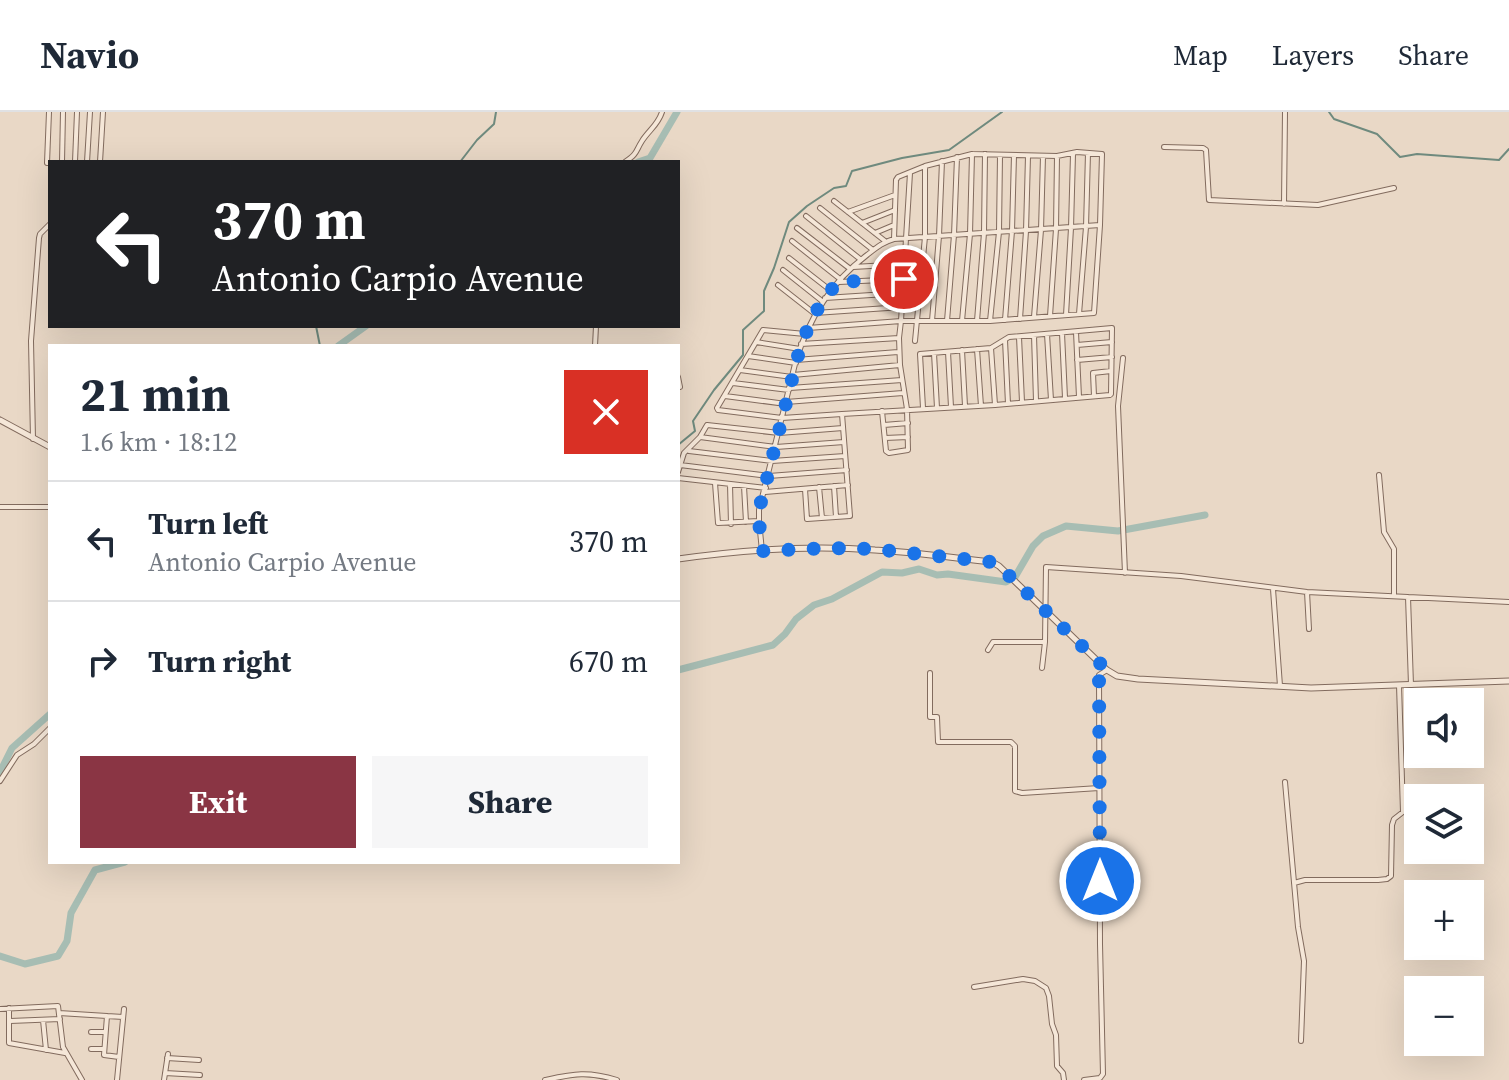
<!DOCTYPE html>
<html lang="en">
<head>
<meta charset="utf-8">
<style>
  :root { --surface:#fff; --page:#f6f6f7; --text:#1f2937; --muted:#747a83; --line:#e0e1e3; --accent:#8a3544 }
  body { margin:0; font-family:"Source Serif 4",serif; background:var(--page); color:var(--text); height:100vh; display:flex; flex-direction:column; font-size:30px; white-space:nowrap }
  * { box-sizing:border-box; margin:0 }
  p { font-size:26px; color:var(--muted) }
  .icon { flex:none; width:44px; height:44px; fill:none; stroke:currentColor; stroke-width:2; stroke-linecap:round; stroke-linejoin:round }
  .map { position:relative; flex:1; overflow:hidden }
  .side { position:absolute; left:48px; top:232px; width:632px; height:520px; display:flex; flex-direction:column; background:var(--surface); border-radius:0px; box-shadow:0 8px 32px #0002 }
  .side>* { flex:none }
  .hud { position:absolute; left:48px; top:48px; width:632px; height:168px; border-radius:0px; box-shadow:0 8px 32px #0002; background:#202124; color:#fff; overflow:hidden }
  .fabs { position:absolute; left:1404px; top:576px; display:grid; gap:16px }
  .fabs a { display:grid; place-items:center; width:80px; height:80px; border-radius:0px; background:var(--surface); box-shadow:0 8px 32px #0002; font-size:40px }
  .pin { position:absolute; display:grid; place-items:center; width:68px; height:68px; color:#fff; margin:-34px; border:4px solid #fff; border-radius:50%; box-shadow:0 2px 8px #0007 }
  .me { position:absolute; width:88px; margin:-44px; rotate:0deg; stroke-linejoin:round; filter:drop-shadow(0 0 6px #0008) }
  .turn { display:flex; align-items:center; gap:28px; height:168px; padding:0 32px; font-size:36px }
  .turn .icon { width:104px; height:104px; stroke-width:2.5 }
  .turn b { display:block; font-size:56px; line-height:68px }
  .round { display:grid; place-items:center; flex:none; width:84px; height:84px; border-radius:0px; background:var(--page) }
  .headline { display:flex; align-items:center; justify-content:space-between; height:136px; padding:0 32px }
  h1 { font-size:48px; font-weight:700; line-height:60px }
  .primary-button { display:flex; gap:16px; margin-top:auto; padding:16px 32px }
  .primary-button a { flex:1; height:92px; border-radius:0px; background:var(--accent); color:#fff; font-size:32px; font-weight:700; line-height:92px; text-align:center }
  .primary-button a+a { background:var(--page); color:var(--text) }
  ul { padding:0; list-style:none }
  li { display:flex; align-items:center; gap:24px; height:120px; padding:0 32px; border-top:2px solid var(--line) }
  li div { flex:1 }
  li b { display:block; font-size:30px }
  li em { font-style:normal }
  header { display:flex; align-items:center; gap:48px; box-sizing:border-box; height:112px; padding:0 40px; background:var(--surface); border-bottom:2px solid var(--line) }
  header strong { font-size:38px }
  nav { display:flex; gap:44px; margin-inline-start:auto; font-size:28px }
  .map>svg:first-child { display:block }
  .lines { fill:none; stroke-linecap:round; stroke-linejoin:round }
  .stream { stroke:#6f8a7e; stroke-width:2 }
  .river { stroke:#a7bdb3; stroke-width:7 }
  .minor-casing { stroke:#826b5e; stroke-width:6 }
  .tertiary-casing { stroke:#826b5e; stroke-width:7 }
  .minor { stroke:#f5e7d8; stroke-width:4 }
  .tertiary { stroke:#f5e7d8; stroke-width:5 }
  .route { stroke:#1a73e8; stroke-width:14; stroke-dasharray:0 25.2 }
</style>
</head>
<body>
<header>
<strong>Navio</strong>
<nav><a>Map</a><a>Layers</a><a>Share</a></nav>
</header>
<div class="map">
<svg width="1509" height="968" viewBox="0 0 1509 968">
  <rect width="100%" height="100%" fill="#e9d8c6"/>
  <g class="lines">
    <path class="stream" d="M1329 0 1334 7 1377 22 1400 45 1417 42 1499 48 1509 37
      M460 50 477 28 494 12 496 0
      M316 214 320 234
      M678 333 695 319 693 309 714 278 743 243V218L764 199V179L774 156 789 110 807 94 834 76 846 74 852 59 902 46 949 38 1002 0"/>
    <path class="river" d="M638 50 650 46 677 0
      M338 234 366 214
      M678 558 773 533 785 522 796 507 814 493 832 487 882 460 902 461 919 457 937 463 948 462 1006 470 1015 465 1033 434 1043 424 1066 414 1118 419 1205 403
      M0 660 12 636 50 602
      M0 844 25 852 58 844 67 829 71 801 95 758 125 750"/>
    <defs>
      <path id="minor" d="M49 0 47 51H50
        M1164 35 1203 36 1206 38 1209 88 1318 93 1394 76
        M62 50 63 0
        M75 50 77 0
        M87 50 90 0
        M100 50 103 0
        M625 50C638 41 635 40 642 29 649 18 658 13 662 0
        M834 89 885 129
        M1284 92 1285 0
        M820 96 873 138
        M848 100 895 83
        M806 104 860 147
        M862 111 895 98
        M797 116 849 156
        M875 121 894 113
        M894 127 896 68 898 65 925 54 972 42 1057 44 1077 40 1102 42 1100 113
        M792 129 840 167
        M789 146 830 178
        M853 155 906 152
        M783 158 822 189
        M839 170 904 167
        M778 173 815 202
        M825 186 902 181
        M815 201 902 195
        M1079 202 1086 115 1088 41
        M1066 203 1071 116 1073 42
        M1050 204 1056 117 1057 44
        M1034 205 1041 118 1043 44
        M1020 207 1026 119 1028 44
        M1005 208 1012 119 1014 43
        M932 209 939 124 942 49
        M947 209 954 123 957 45
        M962 209 970 122 972 42
        M977 209 984 121 985 42
        M990 209 999 120 1000 43
        M808 216 901 209 910 61
        M1076 220 1079 285
        M1062 221 1065 286
        M805 222 763 218 717 296 718 298 782 306 842 302 850 404 807 407 805 377
        M1047 222 1051 288
        M1034 223 1036 289
        M1019 225 1022 290
        M1005 228 1008 292
        M915 229 925 125V54
        M756 230 800 237
        M1077 233 1112 230
        M595 234 596 214
        M991 236 995 293
        M977 237 981 294
        M962 238 965 294
        M948 240 951 295
        M934 241 937 296
        M748 244 796 251
        M1123 246 1118 294 1125 461
        M796 248 898 240
        M1077 248 1112 245
        M740 258 792 265
        M793 263 900 253 899 226
        M678 265 680 275
        M733 271 789 278
        M790 276 902 268
        M725 284 786 292
        M1094 284 1093 261 1111 259
        M786 290 903 281
        M882 299 886 339 889 341 908 338 907 297 900 253
        M842 302 995 293 1110 283 1111 282 1112 216 1009 225 991 236 920 242 923 296
        M884 313 908 311
        M700 325 776 335 844 330
        M885 326 908 325
        M33 327 31 229 39 126 40 122 50 112
        M689 339 772 349 845 344
        M680 353 769 364 847 358
        M678 360 684 341 700 325 707 313 779 321 843 316
        M1379 363 1384 420 1394 437V484
        M678 366 766 376
        M715 371 718 411 759 409
        M730 372 731 412
        M744 374 746 410
        M834 374 836 405
        M819 375 822 406
        M765 380 848 373
        M0 395H50
        M762 439 759 409V398L796 248C810 205 831 170 867 143 876 136 883 130 894 127L1100 113 1094 201 990 209H901L899 226 801 232
        M1273 477 1280 574
        M1307 480 1309 517
        M1408 485 1411 573
        M988 538 993 530H1045
        M1042 556 1045 530 1046 455 1181 464 1307 480 1509 490
        M930 561V605H937L938 630H1011L1015 634V679L1022 681 1099 676
        M0 669 17 643 34 632 50 616
        M1285 670 1298 815 1304 849 1301 929
        M1294 771 1305 768H1378L1387 767 1391 764 1392 713 1394 707 1403 700 1399 573
        M974 875 1023 867 1035 869 1046 876 1049 884 1052 912 1056 923 1057 954 1063 961 1064 968
        M9 896V931L65 941
        M0 897 58 894 63 935 82 968
        M59 901 123 905
        M107 904 104 943 119 945
        M43 908 46 938
        M10 909 60 907
        M91 920H105
        M91 937H104
        M167 946 199 948
        M165 961 200 963
        M117 968 124 897
        M164 968 168 942
        M545 968C574 962 587 959 617 968
        M1084 968 1100 966 1103 962 1100 832 1099 563 1107 558"/>
      <path id="tertiary" d="M0 308 50 335
        M678 447C742 438 811 433 875 438 914 440 953 446 992 450L999 454 1107 558 1117 564 1138 567 1311 576 1509 569"/>
    </defs>
    <use href="#minor" class="minor-casing"/>
    <use href="#tertiary" class="tertiary-casing"/>
    <use href="#minor" class="minor"/>
    <use href="#tertiary" class="tertiary"/>
  </g>
  <g class="lines">
    <path class="route" d="M904 167 837 170 815 201 801 232 759 398V409L762 439 831 436 874 437 992 450 999 454 1107 558 1099 563 1100 769"/>
  </g>
</svg>
<div class="fabs">
<a><svg class="icon" aria-label="sound" viewBox="0 0 24 24"><path d="M4 9h4l5-4v14l-5-4H4zM17 9q2 3 0 6"/></svg></a>
<a><svg class="icon" aria-label="layers" viewBox="0 0 24 24"><path d="M12 4l9 5-9 5-9-5zM3 14l9 5 9-5"/></svg></a>
<a>+</a>
<a>−</a>
</div>
<div class="pin" style="left:904px;top:167px;background:#d93025"><svg class="icon" aria-label="arrive" viewBox="0 0 24 24"><path d="M6 21V4h12l-3 4 3 4H6"/></svg></div>
<svg class="me" style="left:1100px;top:769px" viewBox="-20 -20 40 40"><circle r="17" fill="#1a73e8" stroke="#fff" stroke-width="3"/><path d="M0-11L8 9 0 5-8 9z" fill="#fff"/></svg>
<div class="hud">
<div class="turn"><svg class="icon" aria-label="left" viewBox="0 0 24 24"><path d="M17 20v-9H6M10 6l-5 5 5 5"/></svg><div><b>370 m</b>Antonio Carpio Avenue</div></div>
</div>
<section class="side">
<div class="headline"><div><h1>21 min</h1><p>1.6 km · 18:12</p></div><a class="round" style="background:#d93025;color:#fff"><svg class="icon" aria-label="close" viewBox="0 0 24 24"><path d="M6 6l12 12M18 6L6 18"/></svg></a></div>
<ul>
<li><svg class="icon" aria-label="left" viewBox="0 0 24 24"><path d="M17 20v-9H6M10 6l-5 5 5 5"/></svg><div><b>Turn left</b><p>Antonio Carpio Avenue</p></div><em>370 m</em></li>
<li><svg class="icon" aria-label="right" viewBox="0 0 24 24"><path d="M7 20v-9h11M14 6l5 5-5 5"/></svg><div><b>Turn right</b></div><em>670 m</em></li>
</ul>
<div class="primary-button"><a>Exit</a><a>Share</a></div>
</section>
</div>
</body>
</html>
